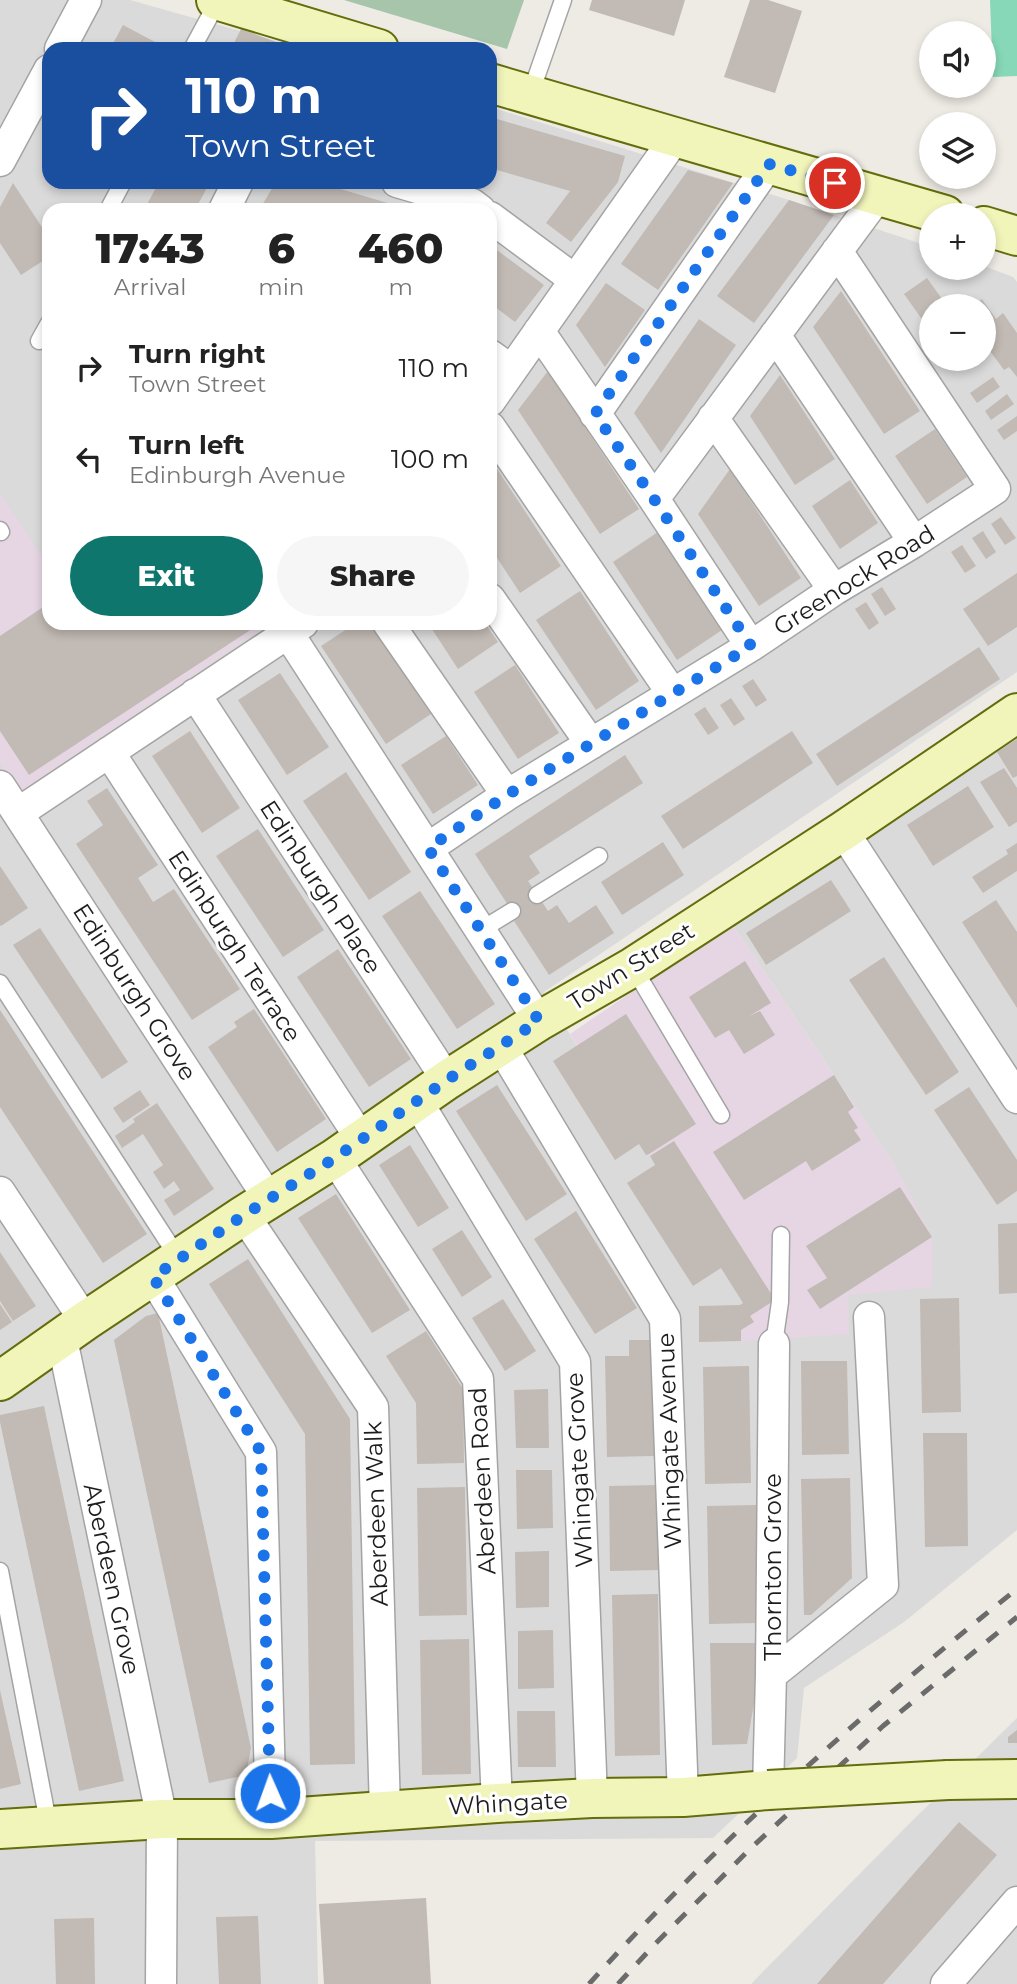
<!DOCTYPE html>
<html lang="en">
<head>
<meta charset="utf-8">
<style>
  :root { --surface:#fff; --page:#f6f6f6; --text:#222; --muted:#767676; --accent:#0f766e }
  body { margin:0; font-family:Montserrat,sans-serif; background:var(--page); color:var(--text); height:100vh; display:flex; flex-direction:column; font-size:26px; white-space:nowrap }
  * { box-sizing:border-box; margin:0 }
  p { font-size:23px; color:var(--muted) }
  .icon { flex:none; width:38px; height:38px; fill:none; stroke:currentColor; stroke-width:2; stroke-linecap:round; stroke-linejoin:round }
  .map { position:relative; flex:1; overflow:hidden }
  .side { position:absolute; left:42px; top:203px; width:455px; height:427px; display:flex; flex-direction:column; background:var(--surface); border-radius:21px; box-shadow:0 4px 10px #0003 }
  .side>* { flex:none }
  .hud { position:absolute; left:42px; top:42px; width:455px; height:147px; border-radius:21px; box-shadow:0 4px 10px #0003; background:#1a4fa0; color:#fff; overflow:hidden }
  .fabs { position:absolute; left:919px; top:21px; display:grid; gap:14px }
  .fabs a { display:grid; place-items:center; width:77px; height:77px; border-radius:50%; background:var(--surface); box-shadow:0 4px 10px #0003; font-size:35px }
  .pin { position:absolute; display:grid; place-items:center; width:60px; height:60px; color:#fff; margin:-30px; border:4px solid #fff; border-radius:50%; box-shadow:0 2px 7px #0007 }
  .me { position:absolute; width:77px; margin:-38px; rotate:358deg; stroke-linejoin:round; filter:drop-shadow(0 0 5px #0008) }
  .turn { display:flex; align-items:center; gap:24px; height:147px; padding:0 28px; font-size:32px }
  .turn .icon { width:91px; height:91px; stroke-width:2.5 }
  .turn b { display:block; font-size:49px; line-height:60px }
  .eta { display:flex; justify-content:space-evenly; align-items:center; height:119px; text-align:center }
  .eta b { font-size:42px; font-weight:800; line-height:49px }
  .primary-button { display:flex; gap:14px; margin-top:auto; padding:14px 28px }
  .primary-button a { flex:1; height:80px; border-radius:42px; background:var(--accent); color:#fff; font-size:28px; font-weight:800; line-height:80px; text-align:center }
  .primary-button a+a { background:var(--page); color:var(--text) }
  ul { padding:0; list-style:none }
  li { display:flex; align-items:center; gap:21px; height:91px; padding:0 28px }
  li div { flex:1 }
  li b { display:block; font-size:26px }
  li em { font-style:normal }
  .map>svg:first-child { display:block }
  .residential { fill:#dbdada; fill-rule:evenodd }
  .industrial { fill:#e6d6e3 }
  .cemetery { fill:#a6c5ab }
  .pitch { fill:#86d8b8 }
  .building { fill:#c2bab4 }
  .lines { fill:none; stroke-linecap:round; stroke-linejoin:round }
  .lane-casing { stroke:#a4a4a4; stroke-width:19 }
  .street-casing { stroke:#a4a4a4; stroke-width:33 }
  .secondary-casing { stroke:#636d0c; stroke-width:42 }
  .lane { stroke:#fff; stroke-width:16 }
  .street { stroke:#fff; stroke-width:30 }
  .secondary { stroke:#f2f5ba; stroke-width:38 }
  .rail { stroke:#6b6b6b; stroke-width:5; stroke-dasharray:14 14; stroke-linecap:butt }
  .secondary-bridge-casing { stroke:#636d0c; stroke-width:42; stroke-linecap:butt }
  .secondary-bridge { stroke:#f2f5ba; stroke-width:38 }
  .route { stroke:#1a73e8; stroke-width:12; stroke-dasharray:0 21.6 }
  .labels { text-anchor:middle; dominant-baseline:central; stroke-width:6; stroke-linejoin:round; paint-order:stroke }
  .street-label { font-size:24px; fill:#1d1d1d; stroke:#fff }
</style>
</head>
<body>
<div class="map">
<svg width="1017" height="1984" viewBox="0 0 1017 1984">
  <rect width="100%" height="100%" fill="#eeeae4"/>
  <path class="residential" d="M0 0H130L304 49H49V182H490V107L789 200 931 247V268H984V266L1013 277 1017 282V672L544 992 577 1046 649 1154 848 1295 895 1166 732 924 1017 736V1530L904 1622 804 1688 797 1758 713 1838 315 1841 318 1984H0ZM49 210H490V623H49ZM931 306H984V359H931Z
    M1017 1718V1984H751L910 1823Z"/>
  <path class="industrial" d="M0 494 42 556 49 552V623H270L19 792 0 762Z
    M732 924 895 1166 932 1237V1287L848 1295 849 1334 741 1341 740 1305 743 1303 649 1155H646L639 1144 570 1034Z"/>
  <path class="cemetery" d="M344 0H524L507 49Z"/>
  <path class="pitch" d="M990 0H1017V76L993 77Z"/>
  <path class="building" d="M592 0H685L674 36 589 10Z
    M750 0H768L802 11 775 93 724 77Z
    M123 25 157 43 154 49H110Z
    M241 29 284 45 281 49H231Z
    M490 117 625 156 618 182 571 242 546 223 570 191 490 168Z
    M688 170 733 183 658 290 621 264Z
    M159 182H210L195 210H144Z
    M276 182H317L411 210H259Z
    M13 183 49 238V257L21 275 0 243V207Z
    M789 200 834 215 754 323 717 296Z
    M490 245 544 285 515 322 490 303Z
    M927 278 947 306H931V321L926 325 904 294Z
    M606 283 645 310 605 367 576 325Z
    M841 291 920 411 884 434 813 327Z
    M982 299 996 319 1003 313 1017 333V377L1009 367 1004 370 990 351 984 356V306H971Z
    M699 319 736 345 661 453 634 413Z
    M548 371 639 509 600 534 518 410Z
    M780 375 835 459 795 485 750 416Z
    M993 377 1000 387 977 403 970 393Z
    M1007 394 1014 404 991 420 985 411Z
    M1017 416V431L1004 440 997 430Z
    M935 429 967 477 927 504 895 456Z
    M490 458 561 566 520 593 490 547Z
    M730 469 801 578 759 606 698 514Z
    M850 480 878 523 840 549 812 506Z
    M1001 517 1016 538 1005 545 991 524Z
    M983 531 996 552 986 559 972 538Z
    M658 532 722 630 677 660 613 562Z
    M962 545 976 566 965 573 951 552Z
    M1017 573V627L988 646 963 609Z
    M882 587 896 609 885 616 871 594Z
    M580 591 639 681 596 710 536 620Z
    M866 602 879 623 869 630 855 609Z
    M49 603V623H261L29 775 0 731V636Z
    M356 623H371L431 714 386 744 321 646Z
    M428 623H485L498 642 458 669Z
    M979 647 1000 679 837 786 816 754Z
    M515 665 559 733 518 759 474 692Z
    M280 673 329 747 287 775 238 700Z
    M753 679 767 700 756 707 742 686Z
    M731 698 745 719 734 726 720 705Z
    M705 707 719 728 708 735 694 714Z
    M190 731 240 808 202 833 152 756Z
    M792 731 813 763 683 849 661 816Z
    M446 736 478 785 433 814 401 765Z
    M1017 739V776L1013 778 997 752Z
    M625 755 643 783 529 856 540 873 528 881 548 911 557 905 569 923 596 905 614 933 549 975 514 921 517 919 475 854Z
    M1004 768 1017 788V822L1009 827 980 782Z
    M346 772 411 872 369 900 303 801Z
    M968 786 994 827 933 866 907 825Z
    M107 788 158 865 138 878 153 902 174 889 240 989 192 1020 76 844 103 825 87 801Z
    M258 829 324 930 283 957 216 856Z
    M663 842 684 875 622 915 601 882Z
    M1017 843V871L983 893 972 877 1008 854 1006 850Z
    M0 866 28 908 1 926 0 925Z
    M831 880 851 911 766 965 746 933Z
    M420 891 495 1004 457 1029 382 916Z
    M996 900 1017 932V1008L962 922Z
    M40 928 128 1062 102 1079 13 945Z
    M338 949 411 1059 369 1087 297 977Z
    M884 957 959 1072 926 1095 849 980Z
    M745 961 771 1003 749 1016 760 1011 775 1035 744 1054 729 1030 715 1038 689 997Z
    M254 1009 326 1119 277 1152 208 1047 237 1027 234 1022Z
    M0 1010 147 1234 103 1263 0 1107Z
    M626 1014 696 1124 649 1154 646 1155 639 1144 615 1160 553 1061Z
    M834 1075 854 1107 848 1112 858 1128 854 1130 861 1140 812 1171 806 1161 744 1200 713 1152Z
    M497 1085 567 1194 526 1221 456 1111Z
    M969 1087 1017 1160V1191L997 1205 934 1110Z
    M140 1090 150 1105 123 1123 113 1108Z
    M157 1103 214 1189 174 1216 164 1200 180 1190 174 1181 164 1189 153 1172 163 1165 143 1134 122 1148 115 1136 135 1122 133 1119Z
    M674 1141 775 1300 750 1316 754 1322 741 1330V1341L699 1342V1306L740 1305 743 1303 721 1268 693 1286 627 1183 655 1165 650 1156Z
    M410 1145 449 1208 418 1227 379 1165Z
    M900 1187 932 1237 820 1309 807 1290 827 1278 806 1246Z
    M336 1194 410 1310 372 1333 298 1218Z
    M576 1211 637 1308 595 1334 534 1239Z
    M1017 1223V1293L999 1294 998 1224Z
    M462 1230 492 1277 462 1297 432 1249Z
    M0 1252 36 1306 13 1321 0 1301Z
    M248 1259 350 1419 355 1764 310 1765 305 1434 209 1284Z
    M959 1298 961 1412 922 1413 920 1299Z
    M503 1299 536 1351 505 1371 472 1318Z
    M0 1304 12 1322 0 1330Z
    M158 1313 251 1748 246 1775 209 1783 114 1340 146 1316Z
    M426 1331 463 1389 464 1463 417 1464 416 1403 386 1356Z
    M629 1340H652L654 1456 607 1457 605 1356H629Z
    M801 1361H847L849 1454 802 1455Z
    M749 1366 751 1483 705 1484 703 1367Z
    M548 1389 549 1448H516L514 1390Z
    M44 1406 124 1781 79 1791 0 1422V1415Z
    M923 1433H967L968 1546 925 1547Z
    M516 1470H552L553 1528 517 1529Z
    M850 1478 852 1578 811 1615H804L801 1479Z
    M658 1485 659 1570 610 1571 609 1486Z
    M465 1487 467 1615 419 1616 417 1488Z
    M756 1505 758 1623 709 1624 707 1506Z
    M549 1551V1607L516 1608 515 1552Z
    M658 1594 660 1755 615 1756 612 1595Z
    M553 1630 554 1688 518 1689V1631Z
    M469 1639 471 1774 422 1775 420 1640Z
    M710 1643H758L759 1674 747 1744 712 1745Z
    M0 1690 21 1784 0 1789Z
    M517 1711H555L556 1767H518Z
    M1017 1730V1743H1008V1737Z
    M959 1822 997 1855 883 1984H817Z
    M426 1898 431 1984H324L319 1904Z
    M258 1916 261 1984H219L216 1917Z
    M94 1918 95 1984H56L54 1919Z"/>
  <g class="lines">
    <defs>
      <path id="lane" d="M192 49 218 1
        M530 95 563 0
        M108 210 123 182
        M39 341 49 323
        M0 530 1 532
        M537 895 599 856
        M481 930 512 911
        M633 967 721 1115
        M0 983 179 1259
        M774 1344 780 1302 781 1235
        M0 1571 49 1827"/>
      <path id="street" d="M60 49 86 0
        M0 161 49 70
        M397 182 472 204 480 210
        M224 210 238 182
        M490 217 575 280
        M539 331 654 499 751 646
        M775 335 914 542
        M490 355 511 370
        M490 401 675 138
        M595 414 769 164
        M713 418 834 590
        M490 427 672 693
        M654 499 878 196
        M490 599 591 744
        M388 623 507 795
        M288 633 539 1021
        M195 694 447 1080
        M109 752 361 1139
        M0 786 269 1199
        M18 813 303 623
        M843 831 1017 1098
        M428 848 507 795 751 646 834 590 914 542 995 489 837 251
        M501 1046 665 1319 683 1797
        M417 1101 575 1362 592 1798
        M335 1158 478 1379 497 1803
        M0 1192 85 1321
        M244 1215 373 1407 385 1810
        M153 1277 261 1452 271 1819
        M62 1339 162 1819 161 1984
        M771 1675 883 1585 869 1317
        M768 1790 771 1675 774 1344
        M946 1984 1017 1902"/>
      <path id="secondary" d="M216 0 379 49
        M490 83C641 128 794 171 945 215
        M984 226 1017 236
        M0 1381 85 1321 244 1215 335 1158 447 1080 539 1021 633 967 843 831 1017 713
        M948 1780 1017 1779
        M0 1829 162 1819H271L497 1803 592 1798 683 1797 768 1790"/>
    </defs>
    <use href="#lane" class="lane-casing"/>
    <use href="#street" class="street-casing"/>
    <use href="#secondary" class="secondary-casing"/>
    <use href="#lane" class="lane"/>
    <use href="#street" class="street"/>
    <use href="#secondary" class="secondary"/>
    <path class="rail" d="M589 1984C719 1840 865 1710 1017 1589
      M618 1984 656 1943 751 1848 883 1726 1017 1617"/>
    <defs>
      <path id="secondary-bridge" d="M768 1790 948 1780"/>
    </defs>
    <use href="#secondary-bridge" class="secondary-bridge-casing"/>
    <use href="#secondary-bridge" class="secondary-bridge"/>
  </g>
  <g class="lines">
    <path class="route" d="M270 1793 261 1452 153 1277 244 1215 335 1158 447 1080 539 1021 428 848 507 795 751 646 654 499 595 414 769 164 835 183"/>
  </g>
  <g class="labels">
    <g class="street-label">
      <text transform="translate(854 580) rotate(-32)">Greenock Road</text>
      <text transform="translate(321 887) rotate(57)">Edinburgh Place</text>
      <text transform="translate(235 946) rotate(57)">Edinburgh Terrace</text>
      <text transform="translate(631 966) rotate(-32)">Town Street</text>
      <text transform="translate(135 992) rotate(57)">Edinburgh Grove</text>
      <text transform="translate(669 1441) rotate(-92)">Whingate Avenue</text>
      <text transform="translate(579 1470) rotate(-93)">Whingate Grove</text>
      <text transform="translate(482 1481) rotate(-93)">Aberdeen Road</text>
      <text transform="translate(376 1514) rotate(-92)">Aberdeen Walk</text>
      <text transform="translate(772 1567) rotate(-90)">Thornton Grove</text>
      <text transform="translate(112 1579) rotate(78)">Aberdeen Grove</text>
      <text transform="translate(508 1803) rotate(-3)">Whingate</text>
    </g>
  </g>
</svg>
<div class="fabs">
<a><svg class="icon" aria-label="sound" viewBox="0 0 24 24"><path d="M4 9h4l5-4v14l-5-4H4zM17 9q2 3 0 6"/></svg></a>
<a><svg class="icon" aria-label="layers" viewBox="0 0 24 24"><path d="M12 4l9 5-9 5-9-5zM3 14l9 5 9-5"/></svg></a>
<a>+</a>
<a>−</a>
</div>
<div class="pin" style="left:835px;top:183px;background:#d93025"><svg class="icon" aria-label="arrive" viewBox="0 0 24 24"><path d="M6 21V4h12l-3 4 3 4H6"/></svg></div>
<svg class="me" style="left:270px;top:1793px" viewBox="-20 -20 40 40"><circle r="17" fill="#1a73e8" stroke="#fff" stroke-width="3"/><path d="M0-11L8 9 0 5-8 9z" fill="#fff"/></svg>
<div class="hud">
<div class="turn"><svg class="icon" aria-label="right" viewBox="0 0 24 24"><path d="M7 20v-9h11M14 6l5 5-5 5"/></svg><div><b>110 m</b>Town Street</div></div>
</div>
<section class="side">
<div class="eta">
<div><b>17:43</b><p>Arrival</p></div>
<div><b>6</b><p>min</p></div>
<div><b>460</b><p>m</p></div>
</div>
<ul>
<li><svg class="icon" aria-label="right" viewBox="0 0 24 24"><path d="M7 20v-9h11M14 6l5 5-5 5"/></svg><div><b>Turn right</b><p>Town Street</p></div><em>110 m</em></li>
<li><svg class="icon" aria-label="left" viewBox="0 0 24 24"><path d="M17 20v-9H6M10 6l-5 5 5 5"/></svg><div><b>Turn left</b><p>Edinburgh Avenue</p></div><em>100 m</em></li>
</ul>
<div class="primary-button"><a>Exit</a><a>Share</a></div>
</section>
</div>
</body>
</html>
